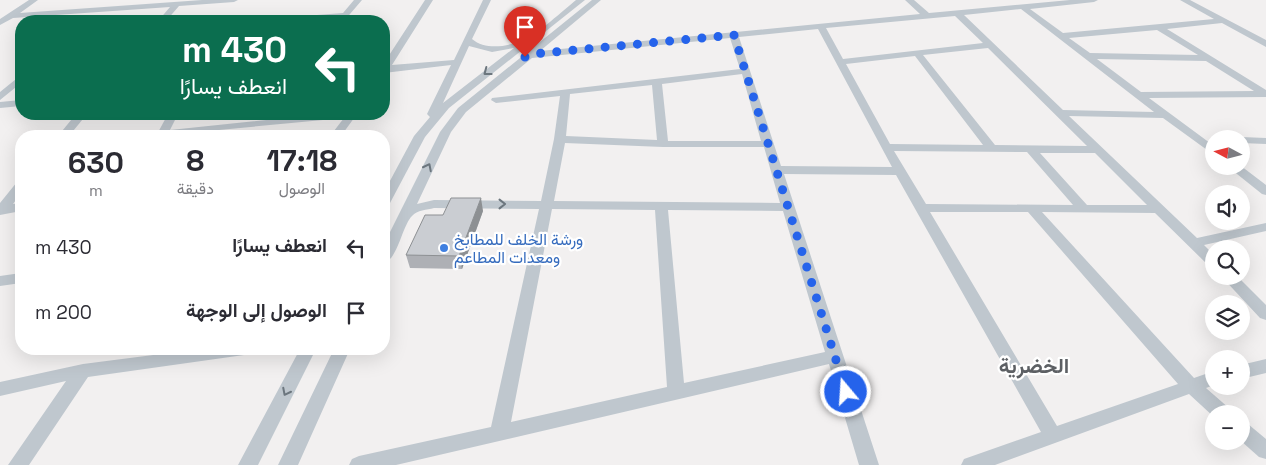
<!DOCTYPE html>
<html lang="ar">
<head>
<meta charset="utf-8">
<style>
  :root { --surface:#fff; --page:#f2f2f3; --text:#2b2b33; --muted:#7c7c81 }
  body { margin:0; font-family:"Space Grotesk",Vazirmatn,sans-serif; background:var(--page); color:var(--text); direction:rtl; height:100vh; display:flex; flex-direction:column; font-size:19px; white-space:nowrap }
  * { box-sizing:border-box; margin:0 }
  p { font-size:16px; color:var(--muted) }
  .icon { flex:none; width:28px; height:28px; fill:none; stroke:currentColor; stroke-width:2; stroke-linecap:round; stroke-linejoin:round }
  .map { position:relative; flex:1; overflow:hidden; direction:ltr }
  .drawer { position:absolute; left:15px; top:130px; width:375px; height:225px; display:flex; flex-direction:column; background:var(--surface); border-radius:20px; box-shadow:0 5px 20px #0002; direction:rtl }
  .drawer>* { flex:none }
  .top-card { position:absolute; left:15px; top:15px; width:375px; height:105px; border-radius:20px; box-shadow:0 5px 20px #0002; direction:rtl; background:#0b6e4f; color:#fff; overflow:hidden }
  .needle { width:32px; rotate:277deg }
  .buttons { position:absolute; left:1205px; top:130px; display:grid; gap:10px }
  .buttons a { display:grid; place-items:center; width:45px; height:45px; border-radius:50%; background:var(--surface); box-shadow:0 5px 20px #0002; font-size:25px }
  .pin { position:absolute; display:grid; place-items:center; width:42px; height:42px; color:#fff; margin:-51px -21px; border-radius:50% 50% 50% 0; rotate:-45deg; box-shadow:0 0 5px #0007 }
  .pin .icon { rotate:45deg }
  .me { position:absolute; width:55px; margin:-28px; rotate:342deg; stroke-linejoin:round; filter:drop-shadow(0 0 4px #0008) }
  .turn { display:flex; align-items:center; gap:18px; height:105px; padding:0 20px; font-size:22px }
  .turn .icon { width:65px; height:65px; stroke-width:2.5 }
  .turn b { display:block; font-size:35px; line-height:42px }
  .eta { display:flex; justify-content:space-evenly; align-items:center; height:85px; text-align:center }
  .eta b { font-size:30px; font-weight:600; line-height:35px }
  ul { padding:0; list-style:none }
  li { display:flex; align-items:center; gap:15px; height:65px; padding:0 20px }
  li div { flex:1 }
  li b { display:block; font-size:19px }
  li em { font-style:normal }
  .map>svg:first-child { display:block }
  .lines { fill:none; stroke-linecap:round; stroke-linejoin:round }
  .minor { fill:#bfc7ce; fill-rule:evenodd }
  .wall { fill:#aeb0b5 }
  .shaded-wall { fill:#8d9093 }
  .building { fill:#cacdd2; stroke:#8d9093 }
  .oneway { stroke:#6c767e }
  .route { stroke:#2563eb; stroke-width:9; stroke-dasharray:0 16.2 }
  .shop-dot { fill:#3f7fe0; stroke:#fff; stroke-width:2 }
  .labels { text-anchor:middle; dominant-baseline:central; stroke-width:4.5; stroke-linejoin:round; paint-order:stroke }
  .shop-label { font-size:16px; fill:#366cbe; stroke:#fff; text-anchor:start }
  .near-neighbourhood-label { font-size:21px; font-weight:bold; fill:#5d6064; stroke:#fff }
</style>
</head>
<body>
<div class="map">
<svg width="1266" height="465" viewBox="0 0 1266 465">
  <rect width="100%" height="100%" fill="#f2f0f0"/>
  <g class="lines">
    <path class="minor" d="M29 0H38L20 13 202 0H238L234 2 179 6 166 21H158L170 7 13 18 0 25V19Z
      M354 0H362L344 21H336L338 18 261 21 265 19 343 13Z
      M425 0H433L392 65 454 60 483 0H491L472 39C486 51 509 46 524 40 534 37 566 8 576 0H585L449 108 425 137 390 203 384 207V192L414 136 430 117 427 114 451 65 384 73V63ZM469 46 492 52 514 48 443 103Z
      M592 0H601L540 51 920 14 905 0H914L929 13 1070 0H1098L1094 2 1030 9 1063 33 1214 19 1180 0H1190L1266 40V47L1222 23 1167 29 1266 90V97L1149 98 1214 146V155L1163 118 1069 116 1197 238 1266 223V231L1204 245 1214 255V268L1209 266 1155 213 1042 212 1194 378 1214 371V385L1206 388 1230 409 1232 414H1214V417L1189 394 995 465H961L964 459 1041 432 896 175 784 174 879 465H859L829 364 396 465H349L352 459 359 456 491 427 539 209 434 208C427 210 417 210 412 216 402 226 398 259 384 263V244L440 132 458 108ZM1021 9 1154 112 1063 110 964 15ZM955 16 983 43 843 59 826 28ZM818 29 892 167 781 166 739 37ZM1157 30 1198 55 1090 53 1069 38ZM730 38 740 69 492 98 491 100 496 103 560 96 554 139 541 201 434 200 417 204 451 132 466 112 532 58ZM988 48 1087 146 995 145 923 55ZM915 56 983 145 890 144 846 64ZM1097 59 1206 61 1254 91 1141 92ZM742 74 761 141H668L662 84ZM652 85 657 140 566 136 570 94ZM565 143 663 147H764L780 203 554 201ZM894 151 1027 152 1073 205 926 204ZM1040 153H1095L1147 205H1087ZM552 209 655 210 667 387 511 422ZM668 210 783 211 825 352 684 383ZM930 212H1028L1178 384 1057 426Z
      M21 75V83L0 100V92Z
      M21 100V106L0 108V102Z
      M76 114H87L69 136H58Z
      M168 114H178L170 130 324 114H357L341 136H330L344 118 156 136Z
      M1241 137 1266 138V144L1241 143V139H1236Z
      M1227 166H1241L1266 185V195L1262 194Z
      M21 181V193L13 204 21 203V211L0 215V203L17 182Z
      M21 273V283L0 286V276Z
      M1221 276H1237L1266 305V320L1260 318Z
      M200 349H252L250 353 244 355 88 377 29 465H8L66 381 0 396V382L83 364Z
      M300 349H316L258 465H238Z
      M334 349H350L298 465H278Z
      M1266 359V373L1241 379V365Z
      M1241 422 1248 424 1266 439V459L1259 457 1241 441Z"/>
  </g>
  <path class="wall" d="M483 211 462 269 410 268 406 255 443 215Z"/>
  <path class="shaded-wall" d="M481 198 483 211 462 269 459 256Z"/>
  <path class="building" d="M451 198H481L459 256 406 255 425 215H443Z"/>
  <defs><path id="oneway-chevron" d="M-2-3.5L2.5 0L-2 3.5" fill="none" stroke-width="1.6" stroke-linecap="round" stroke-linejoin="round" transform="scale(1.25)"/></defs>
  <g class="oneway">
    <use href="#oneway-chevron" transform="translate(487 72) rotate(143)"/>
    <use href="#oneway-chevron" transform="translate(428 167) rotate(-63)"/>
    <use href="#oneway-chevron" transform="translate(502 204)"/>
    <use href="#oneway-chevron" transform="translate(286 392) rotate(117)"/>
  </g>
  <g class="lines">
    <path class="route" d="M525 57 533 54 734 35 846 392"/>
  </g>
  <circle class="shop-dot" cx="444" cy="248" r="5"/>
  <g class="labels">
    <g class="shop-label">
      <text x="454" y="239">ورشة الخلف للمطابخ<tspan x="454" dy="18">ومعدات المطاعم</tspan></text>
    </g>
    <g class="near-neighbourhood-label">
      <text x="1034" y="365">الخضرية</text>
    </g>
  </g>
</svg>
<div class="buttons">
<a><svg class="needle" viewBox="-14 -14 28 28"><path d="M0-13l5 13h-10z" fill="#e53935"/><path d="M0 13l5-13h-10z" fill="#7c7c81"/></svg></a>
<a><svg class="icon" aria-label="sound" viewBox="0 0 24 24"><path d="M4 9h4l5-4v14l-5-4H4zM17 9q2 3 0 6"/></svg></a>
<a><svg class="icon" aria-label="search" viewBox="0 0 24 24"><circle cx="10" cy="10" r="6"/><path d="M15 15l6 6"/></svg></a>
<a><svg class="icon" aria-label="layers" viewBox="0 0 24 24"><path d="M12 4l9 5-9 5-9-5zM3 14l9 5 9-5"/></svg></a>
<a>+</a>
<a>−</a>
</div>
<div class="pin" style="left:525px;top:57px;background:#d93025"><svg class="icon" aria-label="arrive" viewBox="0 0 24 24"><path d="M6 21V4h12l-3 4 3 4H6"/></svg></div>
<svg class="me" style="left:846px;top:392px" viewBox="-20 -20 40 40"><circle r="17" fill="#2563eb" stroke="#fff" stroke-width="3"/><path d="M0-11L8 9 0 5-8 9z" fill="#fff"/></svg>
<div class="top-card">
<div class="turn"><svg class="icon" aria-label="left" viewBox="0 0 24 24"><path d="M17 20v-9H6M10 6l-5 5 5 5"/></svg><div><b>430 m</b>انعطف يسارًا</div></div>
</div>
<section class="drawer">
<div class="eta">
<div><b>17:18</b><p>الوصول</p></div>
<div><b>8</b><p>دقيقة</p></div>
<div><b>630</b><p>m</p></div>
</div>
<ul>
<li><svg class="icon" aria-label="left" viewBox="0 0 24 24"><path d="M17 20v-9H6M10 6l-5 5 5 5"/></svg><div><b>انعطف يسارًا</b></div><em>430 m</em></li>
<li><svg class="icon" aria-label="arrive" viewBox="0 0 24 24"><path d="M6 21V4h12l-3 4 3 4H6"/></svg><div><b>الوصول إلى الوجهة</b></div><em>200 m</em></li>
</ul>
</section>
</div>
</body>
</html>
